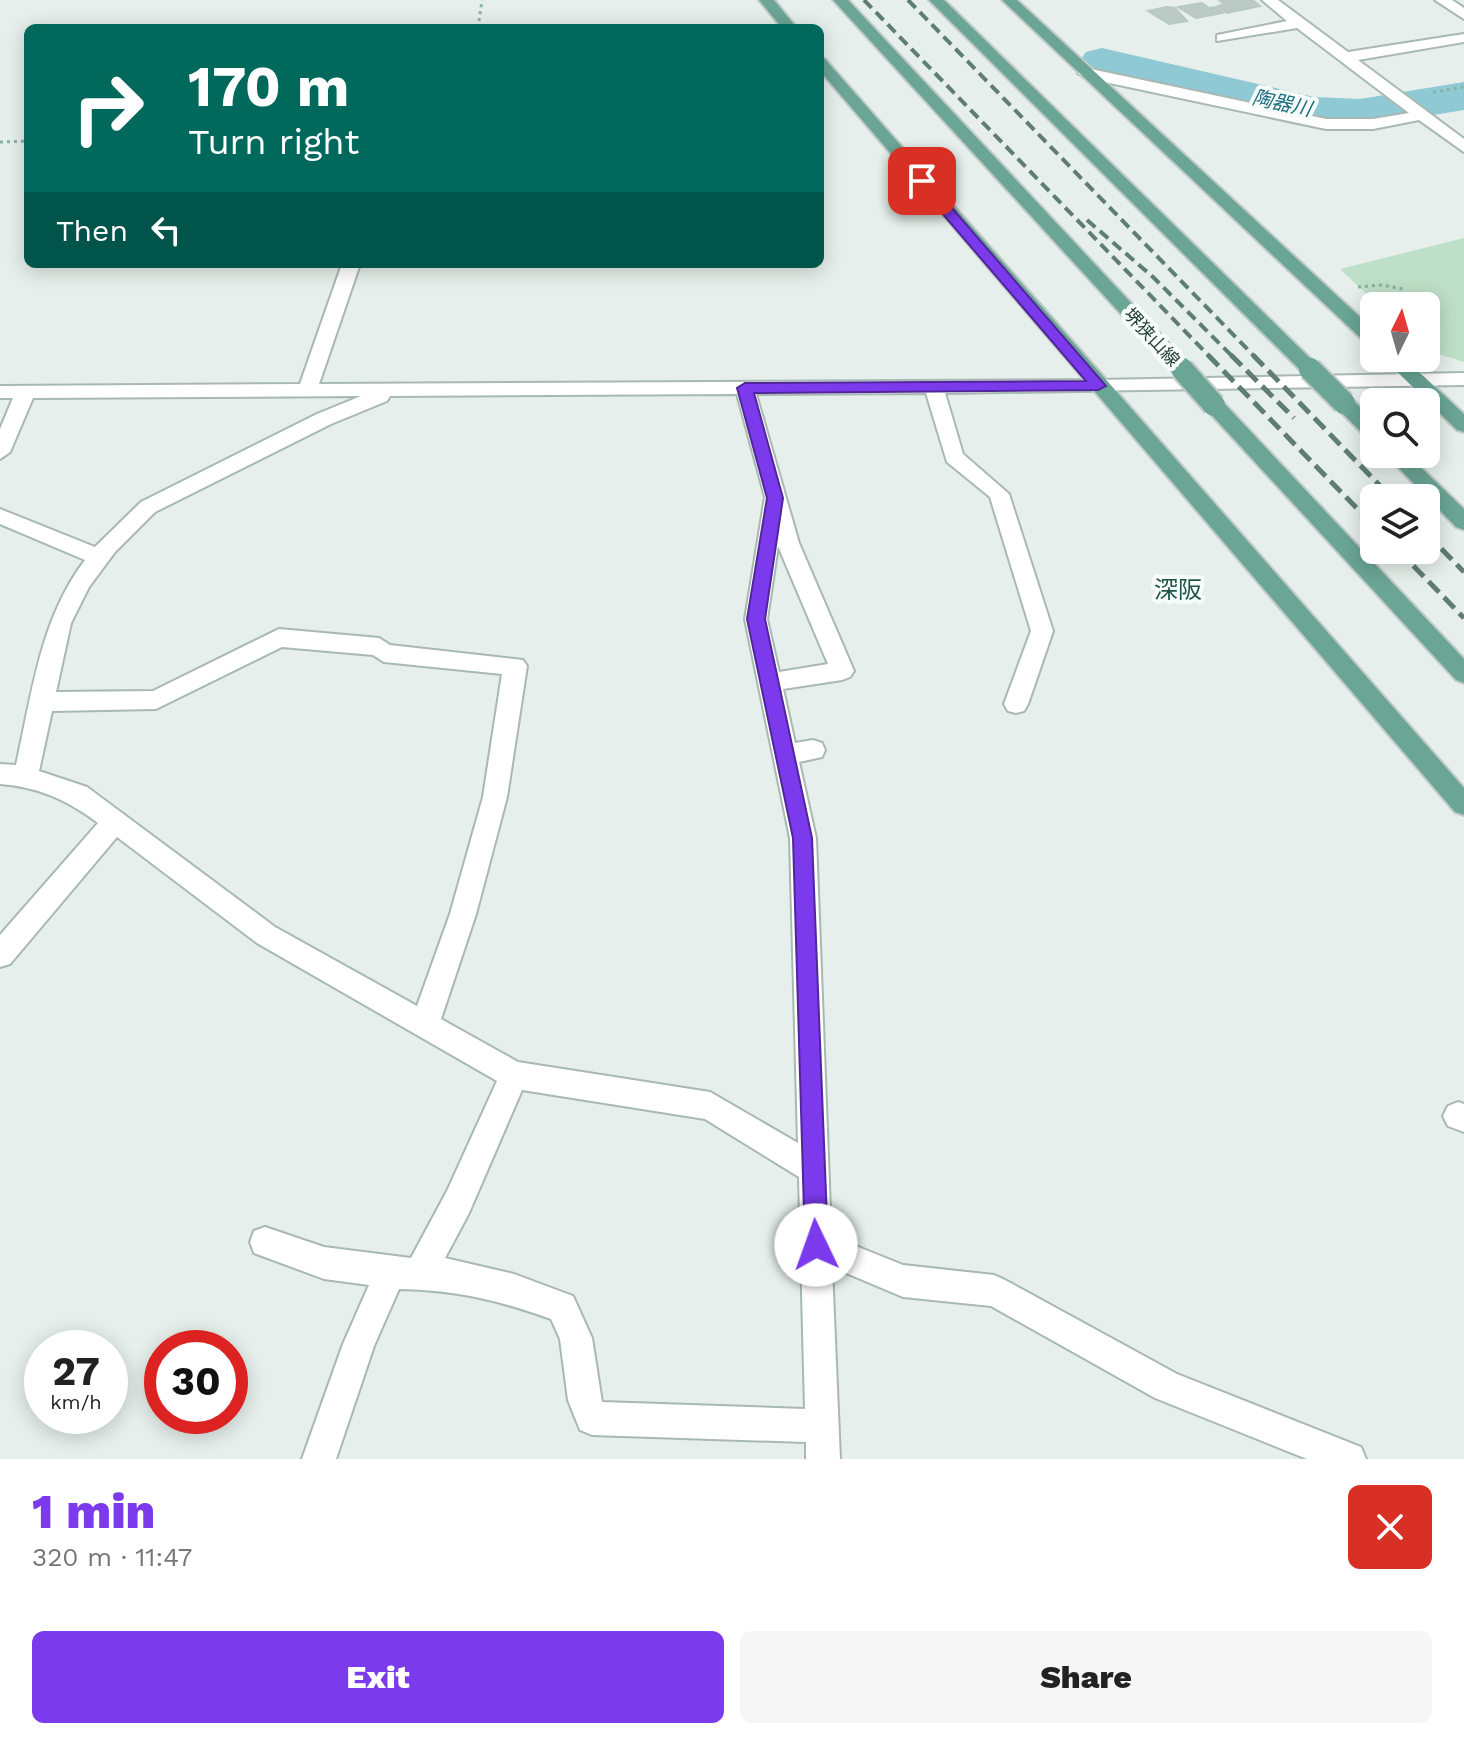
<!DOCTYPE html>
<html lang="en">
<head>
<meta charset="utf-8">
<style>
  :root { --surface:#fff; --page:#f6f6f6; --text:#222; --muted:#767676; --accent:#7c3aed }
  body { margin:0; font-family:"Work Sans","Noto Sans JP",sans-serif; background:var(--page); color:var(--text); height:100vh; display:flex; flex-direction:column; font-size:30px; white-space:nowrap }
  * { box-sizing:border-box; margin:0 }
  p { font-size:26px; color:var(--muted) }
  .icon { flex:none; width:44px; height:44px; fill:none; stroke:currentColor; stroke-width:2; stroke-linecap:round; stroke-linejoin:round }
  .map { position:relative; height:1459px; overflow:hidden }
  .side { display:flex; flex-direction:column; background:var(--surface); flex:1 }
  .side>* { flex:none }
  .banner { position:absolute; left:24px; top:24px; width:800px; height:244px; border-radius:12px; box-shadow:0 4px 20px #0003; background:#00695c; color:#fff; overflow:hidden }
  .needle { width:52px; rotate:5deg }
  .controls { position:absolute; left:1360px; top:292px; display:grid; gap:16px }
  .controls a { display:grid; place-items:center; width:80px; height:80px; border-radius:12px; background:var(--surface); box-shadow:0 4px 20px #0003; font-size:40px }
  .speed { position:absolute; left:24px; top:1330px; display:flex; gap:16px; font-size:40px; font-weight:700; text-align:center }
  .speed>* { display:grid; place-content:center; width:104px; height:104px; border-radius:50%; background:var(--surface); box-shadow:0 4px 20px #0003; line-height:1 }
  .speed small { font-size:20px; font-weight:400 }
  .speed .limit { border:12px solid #d22; background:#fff; color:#111 }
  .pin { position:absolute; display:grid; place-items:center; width:68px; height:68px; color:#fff; margin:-34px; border-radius:16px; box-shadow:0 4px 12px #0006 }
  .me { position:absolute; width:88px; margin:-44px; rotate:357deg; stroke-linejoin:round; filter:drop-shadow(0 0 6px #0008) }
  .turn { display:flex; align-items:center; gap:28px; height:168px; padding:0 32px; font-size:36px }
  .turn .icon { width:104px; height:104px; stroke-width:2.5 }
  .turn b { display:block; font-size:56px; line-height:68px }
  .then { display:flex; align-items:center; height:76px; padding:0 32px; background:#0003; gap:16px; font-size:30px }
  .round { display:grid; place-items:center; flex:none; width:84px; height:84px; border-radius:12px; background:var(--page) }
  .summary { display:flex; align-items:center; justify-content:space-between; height:136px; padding:0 32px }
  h1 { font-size:48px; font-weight:800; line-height:60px; color:var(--accent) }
  .action { display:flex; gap:16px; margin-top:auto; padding:16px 32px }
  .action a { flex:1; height:92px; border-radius:12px; background:var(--accent); color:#fff; font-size:32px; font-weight:800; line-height:92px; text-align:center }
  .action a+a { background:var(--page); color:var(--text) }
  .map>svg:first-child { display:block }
  .green { fill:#bfe0c8 }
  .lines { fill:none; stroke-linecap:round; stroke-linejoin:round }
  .river { fill:#8ec9d4; fill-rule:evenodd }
  .building { fill:#bbcac4; stroke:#b8c9c2; stroke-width:2 }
  .minor-casing { stroke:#a8b8b2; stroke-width:4 }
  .major-casing { stroke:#c2cac8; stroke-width:4 }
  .path { stroke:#86b3a5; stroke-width:3; stroke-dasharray:3 4; stroke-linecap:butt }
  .minor { fill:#fff; fill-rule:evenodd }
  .major { fill:#6aa596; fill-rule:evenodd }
  .rail-far1 { stroke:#5f7d75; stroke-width:4; stroke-dasharray:11 6; stroke-linecap:butt }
  .rail { stroke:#5f7d75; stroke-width:5; stroke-dasharray:15 7; stroke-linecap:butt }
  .major-bridge-casing { stroke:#c2cac8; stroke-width:26; stroke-linecap:butt }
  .major-bridge { stroke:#6aa596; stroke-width:22 }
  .route { fill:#7c3aed; stroke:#51269a; stroke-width:2 }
  .labels { text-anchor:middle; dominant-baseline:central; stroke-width:8; stroke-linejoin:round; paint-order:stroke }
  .far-street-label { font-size:18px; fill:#24423a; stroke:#f7fbf9 }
  .far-water-label { font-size:20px; font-style:italic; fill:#1c6f80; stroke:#f7fbf9 }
  .neighbourhood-label { font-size:24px; fill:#1f5548; stroke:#f7fbf9 }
</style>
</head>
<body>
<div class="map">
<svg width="1464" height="1459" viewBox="0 0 1464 1459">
  <rect width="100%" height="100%" fill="#e6efeb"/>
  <path class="green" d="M1464 238V362L1426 350V306H1379L1340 269Z"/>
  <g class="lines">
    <path class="river" d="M1102 48 1314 97 1360 99 1464 82V110L1360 127 1314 125 1086 72 1079 62 1086 52Z"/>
  </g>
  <path class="building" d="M1219 0H1252L1260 6 1227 13 1218 6 1224 4Z
    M1202 3 1209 8 1216 7 1223 13 1196 18 1178 7Z
    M1167 7 1175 8 1187 21 1169 24 1148 11Z"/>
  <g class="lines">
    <defs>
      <path id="minor" d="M1262 0H1278L1348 52 1464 34V42L1358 60 1464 139V152L1419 120 1373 129H1326L1086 78 1078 73 1086 68 1326 119H1373L1409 113 1297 28 1217 41V35L1287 21Z
        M1435 0H1452L1464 8V19Z
        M342 264H360L319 384 1098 380 1464 373V385L945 393 963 454 1009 494 1053 631 1028 704 1024 711 1016 713 1008 711 1004 704 1031 631 990 497 947 462 926 393 756 394 799 543 854 671 850 677 842 680 783 689 795 743 813 740 822 743 825 750 822 757 799 762 816 838 831 1236 903 1265 994 1275 1005 1280 1177 1374 1361 1447 1366 1459H1307L1155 1398 991 1306 903 1297 832 1267 840 1459H806V1442L592 1435 580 1430 568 1400 560 1339 551 1319C498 1300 456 1290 399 1289L374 1346 336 1459H302L343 1344 369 1285 324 1279 254 1253 250 1242 254 1231 265 1227 324 1247 411 1258 447 1191 497 1081 257 943 117 837 10 964 0 967V935L98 823C67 800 39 787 0 784V764L16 765C32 694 40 619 85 560L0 524V509L95 547 141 502 317 414 361 396 33 398 10 452 0 459V429L13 398H0V386L300 384ZM737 394 765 497 745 619 790 838 798 1143 710 1092 518 1062 441 1019 476 914 507 797 527 666 523 660 390 645 379 638 279 629 153 691 56 692 71 623 89 587 115 552 155 512 331 424 387 401 390 396ZM778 546 828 664 779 672 767 619ZM282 647 373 655 384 662 502 674 483 797 450 914 417 1006 275 927 87 787 39 771 52 711 156 709ZM522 1090 705 1119 799 1177 805 1409 602 1402 592 1338 573 1296 514 1274 445 1258 469 1213Z
        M1458 1102 1464 1104V1132L1448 1126 1443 1116 1448 1106Z"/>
      <path id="major" d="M759 0H774L797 28H782Z
        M833 0H848L1189 365 1192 369 1189 373H1175Z
        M929 0H944L1317 365 1320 369 1317 373H1303Z
        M1002 0H1017L1374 330V346L1367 344Z
        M820 57 825 59 1464 788V815L1455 812 820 71Z
        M1383 358H1404L1464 414V432L1457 430Z
        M1344 397 1351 398 1374 421V440L1367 438 1337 408 1334 403 1337 398Z
        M1214 399 1221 400 1464 659V683L1456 680 1207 410 1204 405Z
        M1385 454H1407L1464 509V530L1456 527Z"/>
    </defs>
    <use href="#minor" class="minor-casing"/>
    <use href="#major" class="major-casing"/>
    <path class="path" d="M478 28 482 0
      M1433 92 1464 87
      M0 142 28 141
      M1358 287 1382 285 1403 289"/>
    <use href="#minor" class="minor"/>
    <use href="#major" class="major"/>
    <path class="rail-far1" d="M864 0 1210 357
      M908 0 1255 357
      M1087 220 1153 277 1233 357"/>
    <path class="rail" d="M1208 355 1374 526
      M1231 355 1294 418
      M1253 355 1392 498
      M1426 533 1464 572
      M1398 550 1464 618"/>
    <defs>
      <path id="major-bridge" d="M1182 369 1214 405
        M1310 369 1344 403"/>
    </defs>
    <use href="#major-bridge" class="major-bridge-casing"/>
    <use href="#major-bridge" class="major-bridge"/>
  </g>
  <path class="route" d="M917 178H926L1106 386 1098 390 754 393 783 498 765 619 812 838 828 1245 824 1253 816 1256 808 1253 805 1245 793 838 747 619 767 498 737 388 745 383 1086 381 917 184Z"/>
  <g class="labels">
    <g class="far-street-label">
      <text transform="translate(1152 337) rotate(47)">堺狭山線</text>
    </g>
    <g class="far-water-label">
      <text transform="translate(1282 103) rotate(12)">陶器川</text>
    </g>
    <g class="neighbourhood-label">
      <text x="1178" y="590">深阪</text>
    </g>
  </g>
</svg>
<div class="controls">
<a><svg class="needle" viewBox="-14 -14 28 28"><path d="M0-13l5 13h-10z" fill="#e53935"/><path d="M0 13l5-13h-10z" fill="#767676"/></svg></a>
<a><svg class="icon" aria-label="search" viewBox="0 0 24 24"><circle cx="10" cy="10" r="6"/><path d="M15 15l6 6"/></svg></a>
<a><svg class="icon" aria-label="layers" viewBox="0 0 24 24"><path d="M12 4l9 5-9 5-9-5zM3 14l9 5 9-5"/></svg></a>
</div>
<div class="speed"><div>27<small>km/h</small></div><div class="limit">30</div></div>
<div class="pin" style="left:922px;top:181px;background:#d93025"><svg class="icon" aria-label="arrive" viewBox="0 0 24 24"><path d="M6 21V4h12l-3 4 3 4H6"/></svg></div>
<svg class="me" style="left:816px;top:1245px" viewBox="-20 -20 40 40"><circle r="19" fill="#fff"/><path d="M0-13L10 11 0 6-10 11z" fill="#7c3aed"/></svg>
<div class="banner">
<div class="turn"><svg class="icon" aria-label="right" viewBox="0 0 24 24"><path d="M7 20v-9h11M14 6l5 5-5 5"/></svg><div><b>170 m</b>Turn right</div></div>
<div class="then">Then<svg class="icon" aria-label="left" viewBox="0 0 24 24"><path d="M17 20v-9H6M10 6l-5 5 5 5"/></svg></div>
</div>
</div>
<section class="side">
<div class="summary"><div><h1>1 min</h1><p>320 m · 11:47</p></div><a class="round" style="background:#d93025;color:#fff"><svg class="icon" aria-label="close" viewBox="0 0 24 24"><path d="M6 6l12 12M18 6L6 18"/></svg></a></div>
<div class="action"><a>Exit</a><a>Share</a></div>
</section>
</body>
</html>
